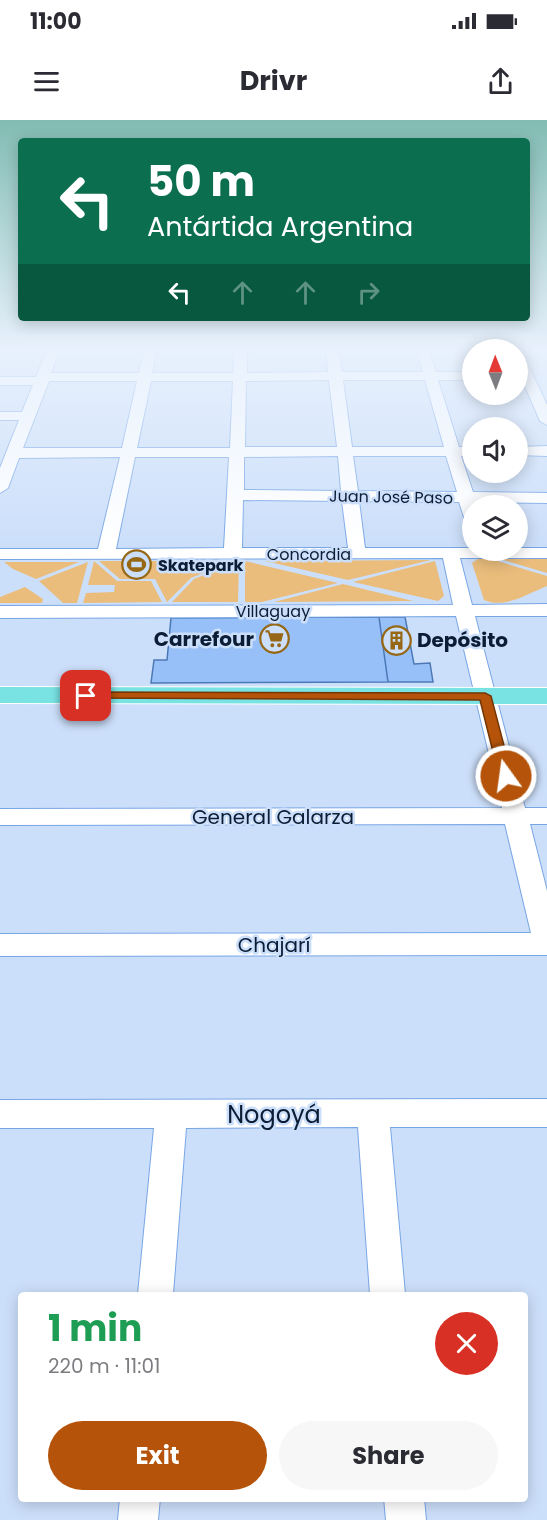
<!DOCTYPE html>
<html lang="en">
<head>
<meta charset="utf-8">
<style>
  :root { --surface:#fff; --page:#f7f7f7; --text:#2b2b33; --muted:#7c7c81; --accent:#b45309 }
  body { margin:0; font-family:Poppins,sans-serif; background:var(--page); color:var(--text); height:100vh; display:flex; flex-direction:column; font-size:22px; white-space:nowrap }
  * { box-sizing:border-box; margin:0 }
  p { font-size:20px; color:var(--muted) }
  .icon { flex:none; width:33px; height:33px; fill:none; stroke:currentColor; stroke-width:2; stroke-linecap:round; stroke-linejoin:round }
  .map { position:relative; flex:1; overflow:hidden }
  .drawer { position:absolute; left:18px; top:1172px; width:510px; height:210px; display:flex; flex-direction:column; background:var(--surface); border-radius:6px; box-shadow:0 3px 15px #0003 }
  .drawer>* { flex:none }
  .top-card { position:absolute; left:18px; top:18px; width:512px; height:183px; border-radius:6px; box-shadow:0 3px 15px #0003; background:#0b6e4f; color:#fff; overflow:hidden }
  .needle { width:39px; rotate:359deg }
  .buttons { position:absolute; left:462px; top:219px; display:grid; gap:12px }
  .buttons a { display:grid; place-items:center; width:66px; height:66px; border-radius:50%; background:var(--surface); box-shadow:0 3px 15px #0003; font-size:30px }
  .pin { position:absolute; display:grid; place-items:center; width:51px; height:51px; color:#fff; margin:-26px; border-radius:12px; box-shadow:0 3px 9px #0006 }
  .me { position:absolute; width:66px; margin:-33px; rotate:346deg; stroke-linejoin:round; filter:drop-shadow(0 0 4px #0008) }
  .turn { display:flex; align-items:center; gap:21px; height:126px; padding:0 30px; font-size:27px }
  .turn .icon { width:78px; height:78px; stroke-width:2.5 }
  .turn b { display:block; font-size:42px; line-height:51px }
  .lanes { display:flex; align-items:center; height:57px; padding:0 30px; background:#0003; justify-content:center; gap:30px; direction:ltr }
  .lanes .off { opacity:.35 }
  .round { display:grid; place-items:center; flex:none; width:63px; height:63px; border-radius:32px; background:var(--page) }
  .overview { display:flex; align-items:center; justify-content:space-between; height:102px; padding:0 30px }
  h1 { font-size:36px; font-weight:700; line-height:45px; color:#1e9e55 }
  .primary-button { display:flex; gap:12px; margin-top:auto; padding:12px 30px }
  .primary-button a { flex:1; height:69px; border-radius:36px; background:var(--accent); color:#fff; font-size:24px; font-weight:700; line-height:69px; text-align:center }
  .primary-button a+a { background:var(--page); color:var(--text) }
  .status { display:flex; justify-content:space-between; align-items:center; height:42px; padding:0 30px; background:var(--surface); direction:ltr }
  .status svg { height:16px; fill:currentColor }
  header { display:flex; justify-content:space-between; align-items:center; height:78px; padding:0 30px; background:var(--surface); font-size:27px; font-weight:700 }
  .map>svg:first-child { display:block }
  .green { fill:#eabd7c }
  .building { fill:#97c0f8; stroke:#4c79b5; stroke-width:1.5 }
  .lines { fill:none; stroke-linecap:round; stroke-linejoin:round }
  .minor-casing { stroke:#78a6e5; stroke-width:2 }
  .major-casing { stroke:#fff; stroke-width:2 }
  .minor { fill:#fff; fill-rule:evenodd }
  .major { fill:#79e2e3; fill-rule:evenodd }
  .route { fill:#b45309; stroke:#753606; stroke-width:1.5 }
  .labels { text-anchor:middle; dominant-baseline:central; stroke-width:5; stroke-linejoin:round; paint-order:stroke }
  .far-street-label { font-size:16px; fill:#0b1d35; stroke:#ccdffa }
  .far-poi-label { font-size:16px; font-weight:bold; fill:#0b1d35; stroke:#ccdffa; text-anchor:start }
  .poi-label { font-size:20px; font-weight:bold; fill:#0b1d35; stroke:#ccdffa; text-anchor:end }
  .street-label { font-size:20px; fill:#0b1d35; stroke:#ccdffa }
  .near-street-label { font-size:24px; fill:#0b1d35; stroke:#ccdffa }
</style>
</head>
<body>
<div class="status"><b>11:00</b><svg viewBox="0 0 49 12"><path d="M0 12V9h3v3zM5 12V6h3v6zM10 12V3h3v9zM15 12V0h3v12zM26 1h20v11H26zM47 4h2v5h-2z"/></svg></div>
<header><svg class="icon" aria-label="menu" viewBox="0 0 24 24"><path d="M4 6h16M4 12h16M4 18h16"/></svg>Drivr<svg class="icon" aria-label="share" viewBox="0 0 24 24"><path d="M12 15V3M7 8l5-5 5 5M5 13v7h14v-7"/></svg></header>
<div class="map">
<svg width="547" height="1400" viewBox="0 0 547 1400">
  <rect width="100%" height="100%" fill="#ccdffa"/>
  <path class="green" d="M478 439H491L547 456V466C527 474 505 489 484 480L472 443Z
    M500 439H547V453Z
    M431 440 348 460 265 441Z
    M94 441 117 461H151L162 482 83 483 86 473 114 472 115 465H88Z
    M99 441H166L177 449 216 448 191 458 167 482 155 459H120Z
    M239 441 238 482H172L194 459Z
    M245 441 338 463 262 482H245Z
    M435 441 444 476 438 481 353 462Z
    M4 442H79L36 459 13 449Z
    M88 442 77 483H63L39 461Z
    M343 464 413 481 274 482Z
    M25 467 43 479 42 483H0V477Z"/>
  <path class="building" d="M379 497 388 562 151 563 154 540H167L171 498Z
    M379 497H405L414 544 430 543 433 562H388Z"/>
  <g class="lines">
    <defs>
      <path id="minor" d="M0 228H60L51 253H139L145 228H157L152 253H233L235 228H247V253L328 252 326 228H338L342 252H423L416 228H428L436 252H472V260H438L459 327H472V335L461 336 473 372 547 373V383L476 382 477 386H472V402L464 397 459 382 359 381 365 428H472V430H518V428H547V438H460L472 485 547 484V496H475L525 688H547V704H530L547 771V835L0 836V814L531 813 505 704 0 705V689L502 688 456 496 0 498V486L453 485 443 438 0 439V429H98L120 337 19 338 8 368 0 373V348L19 300H0V292H22L33 265H0V257H36L46 233H0ZM329 260 337 327H245L246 261ZM343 260H425L444 327H352ZM49 261H137L122 328H23ZM151 261H233L230 328H137ZM338 336 341 371 244 370V337ZM353 336H446L457 372 358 371ZM135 337H229L224 428 116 429ZM243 380 342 381 348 428H242Z
        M518 232 524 236 547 285V305L540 301 518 250Z
        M547 326V336L518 335V327Z
        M547 979V1007H390L405 1174H370L358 1007 186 1008 173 1174H138L154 1008H0V980Z
        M120 1378H160L158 1400H118Z
        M384 1378H424L426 1400H386Z"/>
      <path id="major" d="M0 567 547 568V584L0 583Z"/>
    </defs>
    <use href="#minor" class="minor-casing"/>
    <use href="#major" class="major-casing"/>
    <use href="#minor" class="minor"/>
    <use href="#major" class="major"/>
  </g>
  <linearGradient id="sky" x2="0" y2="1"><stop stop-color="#81bcb3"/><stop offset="0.54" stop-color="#e8f1fd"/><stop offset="1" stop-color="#e8f1fd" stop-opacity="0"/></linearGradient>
  <rect width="547" height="424" fill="url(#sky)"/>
  <path class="route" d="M86 572 485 573 491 576 512 656 506 661 499 656 480 580 82 578 80 576Z"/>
  <defs>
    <symbol id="stadium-ring" viewBox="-11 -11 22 22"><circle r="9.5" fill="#ccdffa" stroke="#966816" stroke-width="1.5"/><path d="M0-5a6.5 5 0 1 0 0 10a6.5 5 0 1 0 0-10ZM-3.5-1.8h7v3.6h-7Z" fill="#966816"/></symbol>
    <symbol id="supermarket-ring" viewBox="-11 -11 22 22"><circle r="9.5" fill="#ccdffa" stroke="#966816" stroke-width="1.5"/><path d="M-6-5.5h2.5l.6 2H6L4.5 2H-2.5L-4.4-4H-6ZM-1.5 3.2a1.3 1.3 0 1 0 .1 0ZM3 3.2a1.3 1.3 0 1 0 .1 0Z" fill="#966816"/></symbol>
    <symbol id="building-ring" viewBox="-11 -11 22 22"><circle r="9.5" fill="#ccdffa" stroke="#966816" stroke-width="1.5"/><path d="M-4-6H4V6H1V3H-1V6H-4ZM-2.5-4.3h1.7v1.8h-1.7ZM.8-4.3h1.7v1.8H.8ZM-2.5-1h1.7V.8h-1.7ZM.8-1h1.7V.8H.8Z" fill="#966816"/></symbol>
  </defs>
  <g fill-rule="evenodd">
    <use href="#stadium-ring" x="120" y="428" width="33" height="33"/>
    <use href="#supermarket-ring" x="258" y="502" width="33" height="33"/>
    <use href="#building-ring" x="380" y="504" width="33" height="33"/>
  </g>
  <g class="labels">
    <g class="far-street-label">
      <text transform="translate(391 377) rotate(1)">Juan José Paso</text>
      <text x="309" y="434">Concordia</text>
      <text x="273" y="491">Villaguay</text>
    </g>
    <g class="far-poi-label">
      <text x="158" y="445">Skatepark</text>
    </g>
    <g class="poi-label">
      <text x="254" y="519">Carrefour</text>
      <text x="417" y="520" text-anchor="start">Depósito</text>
    </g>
    <g class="street-label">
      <text x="273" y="697">General Galarza</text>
      <text x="274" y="825">Chajarí</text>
    </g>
    <g class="near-street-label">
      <text x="274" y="994">Nogoyá</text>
    </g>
  </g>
</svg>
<div class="buttons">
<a><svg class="needle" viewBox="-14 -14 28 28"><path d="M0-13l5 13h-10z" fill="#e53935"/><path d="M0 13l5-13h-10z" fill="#7c7c81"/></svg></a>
<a><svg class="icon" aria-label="sound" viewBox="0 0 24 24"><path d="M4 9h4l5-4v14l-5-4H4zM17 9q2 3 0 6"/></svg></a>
<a><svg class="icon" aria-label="layers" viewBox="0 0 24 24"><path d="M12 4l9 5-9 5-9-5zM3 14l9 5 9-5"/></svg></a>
</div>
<div class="pin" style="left:86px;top:576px;background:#d93025"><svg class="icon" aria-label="arrive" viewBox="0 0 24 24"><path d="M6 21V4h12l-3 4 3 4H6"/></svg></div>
<svg class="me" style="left:506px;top:656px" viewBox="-20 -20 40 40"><circle r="17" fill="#b45309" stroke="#fff" stroke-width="3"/><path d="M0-11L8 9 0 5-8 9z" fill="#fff"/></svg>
<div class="top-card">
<div class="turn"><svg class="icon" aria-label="left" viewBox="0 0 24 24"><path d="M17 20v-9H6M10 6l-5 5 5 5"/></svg><div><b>50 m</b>Antártida Argentina</div></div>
<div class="lanes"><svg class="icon" aria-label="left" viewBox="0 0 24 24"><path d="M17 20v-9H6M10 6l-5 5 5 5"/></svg><svg class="icon off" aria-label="ahead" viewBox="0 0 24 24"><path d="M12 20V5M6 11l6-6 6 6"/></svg><svg class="icon off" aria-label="ahead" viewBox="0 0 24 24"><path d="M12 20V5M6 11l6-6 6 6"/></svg><svg class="icon off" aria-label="right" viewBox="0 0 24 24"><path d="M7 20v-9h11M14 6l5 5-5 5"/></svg></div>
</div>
<section class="drawer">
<div class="overview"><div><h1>1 min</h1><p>220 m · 11:01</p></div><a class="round" style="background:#d93025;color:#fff"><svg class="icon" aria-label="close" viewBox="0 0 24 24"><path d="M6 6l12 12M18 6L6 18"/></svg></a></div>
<div class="primary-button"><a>Exit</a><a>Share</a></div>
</section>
</div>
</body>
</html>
